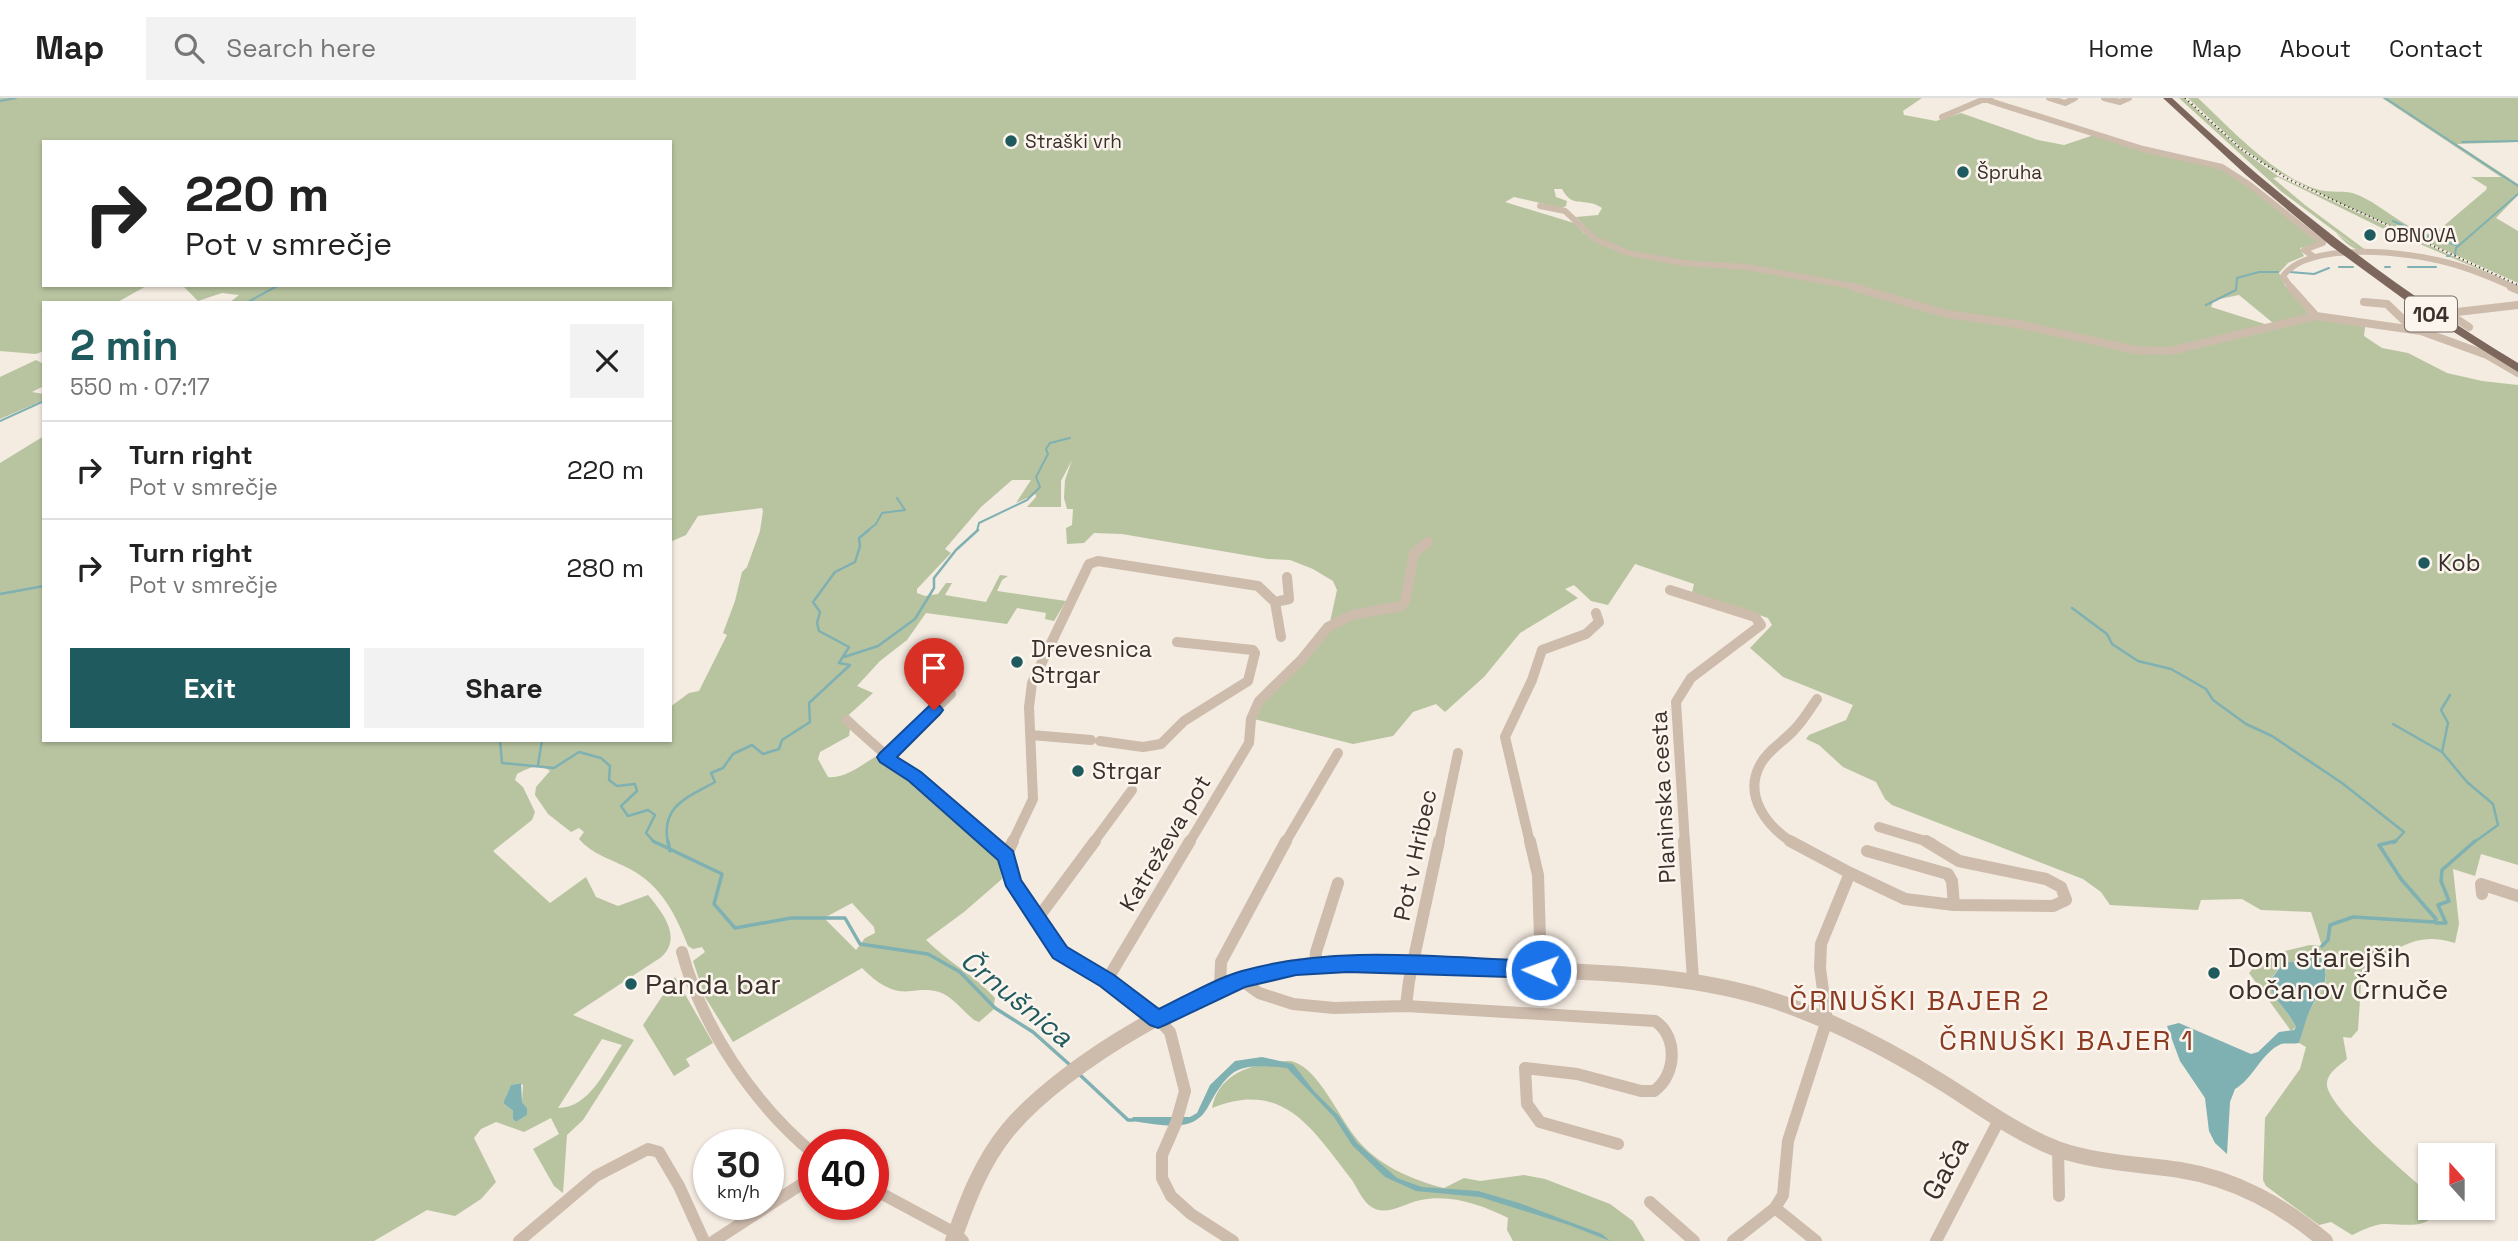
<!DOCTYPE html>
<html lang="en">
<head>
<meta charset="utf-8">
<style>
  :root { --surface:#fff; --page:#f2f2f2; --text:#222; --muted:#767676; --line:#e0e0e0; --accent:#1f5a5e }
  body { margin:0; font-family:"Space Grotesk",sans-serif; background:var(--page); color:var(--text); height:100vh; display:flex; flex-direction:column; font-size:26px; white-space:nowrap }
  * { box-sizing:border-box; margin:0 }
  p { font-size:23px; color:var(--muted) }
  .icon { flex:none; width:38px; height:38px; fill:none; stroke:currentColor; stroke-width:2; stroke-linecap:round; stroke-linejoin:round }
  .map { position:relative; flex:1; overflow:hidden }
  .drawer { position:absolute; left:42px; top:203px; width:630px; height:441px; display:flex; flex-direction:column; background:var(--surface); border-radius:0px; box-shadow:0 2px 5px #0004 }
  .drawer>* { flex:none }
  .top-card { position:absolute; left:42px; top:42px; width:630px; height:147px; border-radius:0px; box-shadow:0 2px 5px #0004; background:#fff; color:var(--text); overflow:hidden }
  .needle { width:46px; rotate:339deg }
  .controls { position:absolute; left:2418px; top:1045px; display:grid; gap:14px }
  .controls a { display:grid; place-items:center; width:77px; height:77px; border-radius:0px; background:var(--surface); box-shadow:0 2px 5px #0004; font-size:35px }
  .speed { position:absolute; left:693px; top:1031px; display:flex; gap:14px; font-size:35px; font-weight:700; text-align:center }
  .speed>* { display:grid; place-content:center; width:91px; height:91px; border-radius:50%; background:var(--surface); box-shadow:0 2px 5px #0004; line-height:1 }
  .speed small { font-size:18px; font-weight:400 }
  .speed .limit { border:10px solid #d22; background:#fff; color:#111 }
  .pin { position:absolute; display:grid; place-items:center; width:60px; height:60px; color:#fff; margin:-72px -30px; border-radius:50% 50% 50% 0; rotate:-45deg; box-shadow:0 0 7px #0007 }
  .pin .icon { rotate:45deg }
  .me { position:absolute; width:77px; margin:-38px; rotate:272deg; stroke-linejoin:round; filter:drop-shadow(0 0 5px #0008) }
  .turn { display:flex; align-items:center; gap:24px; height:147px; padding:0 28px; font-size:32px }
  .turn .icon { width:91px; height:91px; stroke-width:2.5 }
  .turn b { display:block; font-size:49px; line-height:60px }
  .round { display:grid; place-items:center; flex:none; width:74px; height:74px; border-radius:0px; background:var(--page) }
  .head { display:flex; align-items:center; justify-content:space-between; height:119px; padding:0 28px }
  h1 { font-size:42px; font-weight:700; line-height:52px; color:var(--accent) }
  .action { display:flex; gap:14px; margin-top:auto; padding:14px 28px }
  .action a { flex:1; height:80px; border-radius:0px; background:var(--accent); color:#fff; font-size:28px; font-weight:700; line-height:80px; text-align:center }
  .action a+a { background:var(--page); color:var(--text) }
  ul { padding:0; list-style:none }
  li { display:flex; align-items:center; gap:21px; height:98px; padding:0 28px; border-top:2px solid var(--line) }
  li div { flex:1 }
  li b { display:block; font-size:26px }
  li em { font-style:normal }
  header { display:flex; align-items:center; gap:42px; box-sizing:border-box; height:98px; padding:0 35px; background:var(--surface); border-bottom:2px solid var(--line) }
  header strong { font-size:33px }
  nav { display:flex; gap:38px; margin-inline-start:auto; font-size:24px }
  .search { width:490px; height:63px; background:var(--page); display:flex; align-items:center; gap:18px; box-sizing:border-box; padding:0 24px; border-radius:0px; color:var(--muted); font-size:26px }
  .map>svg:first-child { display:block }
  .green { fill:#b8c4a0; fill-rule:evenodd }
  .water { fill:#7fb0b2 }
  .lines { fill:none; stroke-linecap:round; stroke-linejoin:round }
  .stream-far2 { stroke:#7fb0b2; stroke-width:2 }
  .stream-far1 { stroke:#7fb0b2; stroke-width:2.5 }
  .stream { stroke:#7fb0b2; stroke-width:3.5 }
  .minor-far3 { stroke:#cdbbac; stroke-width:6 }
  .minor-far2 { stroke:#cdbbac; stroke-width:8 }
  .minor-far1 { stroke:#cdbbac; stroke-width:10 }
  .minor { stroke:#cdbbac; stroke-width:12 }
  .tertiary { stroke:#cdbbac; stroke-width:16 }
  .primary { fill:#7d675c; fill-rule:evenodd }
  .rail { stroke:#3b302b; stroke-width:2; stroke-dasharray:1 3.5; stroke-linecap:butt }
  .route { fill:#1a73e8; stroke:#114b97; stroke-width:2 }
  .poi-dot { fill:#1f5a5e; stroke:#fbf5ee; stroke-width:2.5 }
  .labels { text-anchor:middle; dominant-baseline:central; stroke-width:5; stroke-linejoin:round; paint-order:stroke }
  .far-poi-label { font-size:19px; fill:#3b302b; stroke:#fbf5ee; text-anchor:start }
  .shield { fill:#fbf5ee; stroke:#756b66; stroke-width:2 }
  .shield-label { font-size:21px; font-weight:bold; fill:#3b302b }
  .poi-label { font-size:23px; fill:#3b302b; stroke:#fbf5ee; text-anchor:start }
  .street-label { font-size:23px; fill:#3b302b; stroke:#fbf5ee }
  .near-poi-label { font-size:28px; fill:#3b302b; stroke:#fbf5ee; text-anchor:start }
  .near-water-label { font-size:28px; font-style:italic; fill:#1f5a5e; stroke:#fbf5ee }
  .near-neighbourhood-label { font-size:28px; letter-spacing:2px; fill:#8c3b22; stroke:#fbf5ee }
  .near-street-label { font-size:28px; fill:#3b302b; stroke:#fbf5ee }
</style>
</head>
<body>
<header>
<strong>Map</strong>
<div class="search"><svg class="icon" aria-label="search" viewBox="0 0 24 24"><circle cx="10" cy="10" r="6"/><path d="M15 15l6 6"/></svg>Search here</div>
<nav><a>Home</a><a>Map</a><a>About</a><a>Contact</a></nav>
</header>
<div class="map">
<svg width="2518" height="1143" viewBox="0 0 2518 1143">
  <rect width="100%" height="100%" fill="#f4ebe1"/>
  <path class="green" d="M0 0H1922L1903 13 1904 17 1936 23 1961 15 2038 42 2064 47 2094 37 2142 52 2216 68 2243 84 2319 145 2300 150 2304 158 2288 165 2279 175 2286 189 2309 216 2273 225 2239 197 2214 202 2211 209 2268 227 2163 253 2136 251 2035 229 1953 216 1865 190 1826 184 1747 167 1692 165 1632 155 1596 139 1576 119 1598 117 1602 110C1584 98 1573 112 1562 91H1554L1556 99 1567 103 1566 108 1562 110 1514 99 1505 104 1574 125 1584 135 1607 149 1632 157 1685 166 1746 170 1871 193 1956 220 2044 232 2155 256 2307 221H2325L2365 229 2364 238 2382 250 2408 255 2447 275 2482 283 2518 287V767L2481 756 2475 778 2453 771 2459 826 2455 845C2415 832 2395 853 2362 872L2358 932 2351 940 2343 939 2347 961C2339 968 2327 975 2327 986 2326 1008 2411 1080 2431 1097V1110H2437C2430 1134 2401 1125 2384 1126 2374 1126 2361 1133 2352 1137L2331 1124 2319 1127 2315 1124 2266 1088 2263 1082 2265 1020 2300 971 2306 949 2299 945C2303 935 2305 922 2310 912 2323 888 2334 883 2318 855L2302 863 2284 864 2269 883C2271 900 2289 913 2296 929L2291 933 2249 875 2264 858 2310 847 2322 848 2311 814 2261 812 2242 801 2201 802 2198 812 2110 807 2101 794 2083 781 1892 707 1885 701 1876 684 1843 669 1819 647 1806 641 1809 637 1846 622 1853 607 1783 579 1750 550 1772 527 1768 520 1692 495 1694 486 1635 466 1608 507 1591 503 1574 487 1565 491 1578 500 1520 535 1484 579 1445 614 1436 606 1413 614 1393 638 1353 646 1254 621 1264 600 1320 542 1330 524 1337 492 1333 483 1313 471 1290 462 1268 461 1122 436 1094 435 1084 445 1067 446 1066 430 1072 427 1073 411H1067L1064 400 1065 382 1072 362 1061 383V409H1027L1036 399V396L1016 405 1031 382H1012L981 409 945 451 951 455 917 491V495L925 498 938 496 946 485H952L945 497 986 504 1000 477 1008 478 1002 482 997 493 1066 503 1054 523 1045 521 1046 515 1017 510 1007 526 926 515 907 542 880 563 857 588 873 595 842 623 850 631 849 638 820 654 818 661 828 679C846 681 862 666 877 658L910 681 998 758 1002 781 964 814 926 842C948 864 974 877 995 900L993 912 979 924 974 922C963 913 952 898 939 894 929 891 921 892 911 893 891 896 875 883 862 870L733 944 705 899 693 863 705 854 702 849 693 851 688 848C676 817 661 787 630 771 611 761 593 757 579 741L584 734 579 730 571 734 548 716 535 697 536 689 550 673C539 665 528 670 517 676L515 682 523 689 535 714 532 722 493 753 550 805 586 779 596 799 618 808 648 797C664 816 683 841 660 860L573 917 634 942 583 1022 567 1037 563 1095 554 1088 533 1051 559 1036 551 1020 524 1034 496 1024 481 1031 474 1040 496 1084 481 1101 455 1118 427 1112 374 1143H0V365L44 338V642H670V609L689 595 699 593 727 537 723 535 735 503 742 474 747 469 760 433 763 413 762 410 698 418 686 437 670 444V205H229L239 197 222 195 198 203 182 187H670V44H44V187H148L116 205H44V253L36 256 0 253ZM852 805 874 829 875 835 865 840 856 852 824 820ZM602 941 622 947C606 970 590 1010 558 1010ZM520 985 523 987 522 1004 527 1010V1017L516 1024 513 1021V1013L503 1005 511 987Z
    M2179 0H2184L2241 52 2278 78 2518 188 2380 129 2278 79 2273 80 2305 107 2367 153C2354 154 2345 144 2336 135L2360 152 2282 94Z
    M2188 0H2198C2231 31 2273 77 2316 91 2330 96 2346 91 2358 97 2384 108 2405 132 2433 137L2486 92 2487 89 2471 79H2501L2382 0H2518V44L2457 46 2518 86V97L2496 120 2518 133V185L2333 102 2274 72 2239 48Z
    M36 262 44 266V288L32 294 44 296V302L0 321V279Z
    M675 879 713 945 686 961 690 968 674 978 643 927Z
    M1272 964C1279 964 1289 962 1294 964 1319 972 1340 1021 1356 1040 1377 1067 1412 1082 1444 1090L1464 1080 1480 1083 1524 1077 1545 1081 1610 1106 1633 1123 1645 1143H1513L1507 1132 1508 1120C1482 1107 1451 1096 1421 1102 1405 1105 1385 1120 1370 1108 1363 1103 1357 1090 1352 1082 1312 1031 1284 981 1212 1010 1218 979 1244 969 1272 964Z"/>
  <path class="water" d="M2318 855C2334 883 2322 887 2310 912 2305 923 2303 935 2299 945 2295 946 2286 945 2281 946 2261 955 2253 981 2235 991L2230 1004 2227 1056 2215 1045 2209 1033 2205 1000 2180 963 2167 928 2179 925 2251 956 2258 954 2279 934 2294 932 2296 929C2289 913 2271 900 2269 884L2284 864 2302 863Z
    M1262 959 1293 966 1314 993 1338 1017 1357 1045 1397 1080 1422 1089 1478 1093 1519 1105 1602 1136 1610 1143 1569 1127 1480 1099 1416 1093 1385 1079 1352 1047 1334 1019 1287 970C1242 966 1232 965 1209 1007 1205 1015 1199 1022 1190 1025 1174 1031 1148 1025 1131 1023L1133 1019H1190L1197 1015 1210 987 1235 963Z
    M521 985 522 1004 527 1010V1017L516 1024 513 1021V1013L503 1005 511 987Z"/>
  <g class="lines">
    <path class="stream-far2" d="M2385 0 2518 88
      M0 3 16 0
      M2462 44 2518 43
      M2393 123 2429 139 2459 148
      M2455 157 2456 150 2518 96
      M2447 158H2450
      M2339 169H2353
      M2385 169H2390
      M2408 169H2436
      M2290 174 2314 176 2329 170
      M246 205 277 188
      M2206 207 2236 192 2237 180 2259 174H2278
      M0 323 44 303
      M867 433 876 426 882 415 905 412 897 400
      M977 433 979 425 1027 402 1040 389 1036 379 1048 356 1046 351 1050 345 1070 340"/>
    <path class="stream-far1" d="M0 496 44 488
      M2072 510 2107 536 2112 546 2138 563 2171 571 2206 591 2213 602 2246 626 2272 638 2342 685 2404 734 2394 745
      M844 559 878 548 915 521 934 490V480L956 452 978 432
      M2450 597 2441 612 2448 625 2442 654 2467 684 2493 706 2498 727 2473 745
      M2393 626 2442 654
      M500 642 502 665 554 670 579 654 601 660 610 668 609 682 617 688 635 686 637 693 621 708 628 718 648 712 655 717 646 735 655 745
      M538 667 542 642
      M668 745C660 708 688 699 715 684L711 675 723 670 733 656 752 647 763 656 779 651 782 642 810 624 809 605 850 567 839 565 849 549 819 533 817 525 820 514 813 504 835 474 855 464 860 448 859 440 869 432"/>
    <path class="stream" d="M653 743 722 776 714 806 735 830 791 820H845L860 846 928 856 960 874 995 910 1033 934 1070 967
      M668 743 670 753
      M2436 825H2446L2438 807 2449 803 2441 783 2442 772 2475 743
      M2322 848 2328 842 2330 827 2353 819 2434 824 2436 821 2401 781 2379 747 2396 743
      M1080 977 1128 1022H1133"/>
    <path class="minor-far3" d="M2049 0 2065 5 2075 0
      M2104 0 2120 4 2129 0
      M1990 3 2143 51 2222 69 2250 87 2323 145 2304 152 2313 158
      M1942 19 1982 2H1991L1989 0
      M1540 108 1565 113 1595 141 1628 155 1684 165 1747 169 1863 190
      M2291 190 2283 178C2310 142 2409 154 2449 165 2472 171 2493 180 2515 190"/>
    <path class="minor-far2" d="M1853 189 1947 216 2017 226 2136 252 2170 253 2316 218
      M2290 189 2316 218 2421 233 2487 257 2518 275
      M2511 189 2518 192
      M2364 204 2387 206 2413 231
      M2441 210 2457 214 2518 207
      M2457 214 2452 218 2469 229"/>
    <path class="minor-far1" d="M1670 492 1755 519 1761 527 1691 580 1676 604 1685 745
      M1275 504 1289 501 1287 479
      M847 622C893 666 944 703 992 745
      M1031 637 1091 642
      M1100 643 1143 649 1161 646 1184 623 1248 583 1255 555 1253 552 1177 544
      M886 659 951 596
      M1879 729 1932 745
      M1012 745 1033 701 1029 609 1032 585 1089 466 1098 463 1258 488 1275 504 1281 539
      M1093 745 1132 692
      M1189 745 1249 645 1251 621 1259 603 1302 561 1328 529 1352 517 1401 508 1405 504 1414 455 1428 444
      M1285 745 1338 655
      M1439 745 1458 655
      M1530 745 1505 639 1532 582 1542 552 1586 536 1599 524 1596 515
      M1793 745C1768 729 1743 699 1760 667 1767 653 1783 644 1794 632 1803 623 1810 611 1817 601"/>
    <path class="minor" d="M990 743 1006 758 1012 783 1060 854 1107 882 1158 921 1170 934 1185 993 1176 1025 1162 1057V1080L1171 1098 1191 1116 1233 1143
      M1530 743 1538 777 1541 871
      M1684 743 1693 882
      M1867 753 1948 776 1952 783 1954 807
      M1006 758 1013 743
      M1850 775 1905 801 1954 807 2053 808 2066 802 2061 789 2046 781 1959 763 1926 743
      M2482 796 2481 786 2518 798
      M1038 820 1095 743
      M682 854C703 931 753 1005 814 1056
      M1315 867 1316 854 1338 785
      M1107 882 1190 743
      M1241 882 1259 895 1293 906 1334 910 1406 908 1655 923C1678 938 1677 977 1654 993H1641L1577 976 1525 970 1527 1006 1540 1024 1618 1046
      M1220 890 1221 864 1286 743
      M1406 908 1409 883 1439 743
      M2058 1051 2059 1098
      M873 1091 955 1135 963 1143
      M1650 1104 1694 1143
      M1775 1110 1816 1143
      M519 1143 596 1078 648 1051 659 1054 679 1088 704 1143
      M714 1143 814 1078
      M1733 1143 1775 1110 1783 1097 1788 1043 1827 922 1820 870 1821 846 1850 775 1790 743
      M1936 1143 1999 1022"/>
    <path class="tertiary" d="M953 1143C967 1103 981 1065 1008 1032 1065 964 1207 881 1295 869 1370 859 1446 868 1521 871 1607 875 1692 876 1775 903 1834 923 1890 952 1943 985 1980 1008 2016 1035 2057 1051 2097 1065 2139 1066 2180 1072 2236 1081 2282 1107 2325 1143"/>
    <path class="primary" d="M2163 0H2172C2279 100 2392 189 2518 265V274L2420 213 2331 148 2246 77Z"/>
    <path class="rail" d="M2185 0 2241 51 2288 81 2518 187"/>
  </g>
  <path class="route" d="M934 606 940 608 943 612 940 616 897 659 921 674 1013 753 1021 782 1067 849 1114 877 1159 911C1186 898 1214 881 1242 873 1338 846 1442 860 1541 863L1548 866 1551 872 1548 877 1541 880 1348 874 1296 877 1245 889 1165 927 1158 930 1150 927 1100 888 1053 860 1006 788 998 762 909 683 880 664 877 659 880 655 929 608Z"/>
  <g class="poi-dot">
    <circle cx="1011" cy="43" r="7"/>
    <circle cx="1963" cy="74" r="7"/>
    <circle cx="2370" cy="137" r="7"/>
    <circle cx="2424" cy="465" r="7"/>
    <circle cx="1017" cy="564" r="7"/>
    <circle cx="1078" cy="673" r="7"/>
    <circle cx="2214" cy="875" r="7"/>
    <circle cx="631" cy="886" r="7"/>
  </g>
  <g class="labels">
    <g class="far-poi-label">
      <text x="1025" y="43">Straški vrh</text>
      <text x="1977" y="74">Špruha</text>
      <text x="2384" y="137">OBNOVA</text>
    </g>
    <rect class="shield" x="2405" y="198.5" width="52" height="35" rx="5"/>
    <g class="shield-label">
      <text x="2431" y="216">104</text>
    </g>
    <g class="poi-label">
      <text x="2438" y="465">Kob</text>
      <text x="1031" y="551">Drevesnica<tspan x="1031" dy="26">Strgar</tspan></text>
      <text x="1092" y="673">Strgar</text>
    </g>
    <g class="street-label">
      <text transform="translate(1663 699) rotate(-93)">Planinska cesta</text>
      <text transform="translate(1165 745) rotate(-59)">Katreževa pot</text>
      <text transform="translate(1415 757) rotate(-78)">Pot v Hribec</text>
    </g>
    <g class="near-poi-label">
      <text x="2228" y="859">Dom starejših<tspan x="2228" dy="32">občanov Črnuče</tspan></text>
      <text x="645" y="886">Panda bar</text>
    </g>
    <g class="near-water-label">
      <text transform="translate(1017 900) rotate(39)">Črnušnica</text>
    </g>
    <g class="near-neighbourhood-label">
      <text x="1920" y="902">ČRNUŠKI BAJER 2</text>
      <text x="2067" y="942">ČRNUŠKI BAJER 1</text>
    </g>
    <g class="near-street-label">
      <text transform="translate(1945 1070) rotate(-62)">Gača</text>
    </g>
  </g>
</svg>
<div class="controls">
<a><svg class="needle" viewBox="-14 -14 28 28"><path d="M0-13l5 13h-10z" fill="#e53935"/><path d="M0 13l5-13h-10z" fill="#767676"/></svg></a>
</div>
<div class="speed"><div>30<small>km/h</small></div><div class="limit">40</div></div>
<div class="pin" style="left:934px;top:612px;background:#d93025"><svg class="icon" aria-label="arrive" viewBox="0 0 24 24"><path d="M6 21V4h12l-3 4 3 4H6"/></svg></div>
<svg class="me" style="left:1541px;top:872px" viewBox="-20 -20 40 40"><circle r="17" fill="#1a73e8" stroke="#fff" stroke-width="3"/><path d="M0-11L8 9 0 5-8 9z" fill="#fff"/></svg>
<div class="top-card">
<div class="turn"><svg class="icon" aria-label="right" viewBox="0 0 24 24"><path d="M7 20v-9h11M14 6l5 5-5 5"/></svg><div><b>220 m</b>Pot v smrečje</div></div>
</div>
<section class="drawer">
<div class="head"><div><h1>2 min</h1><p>550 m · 07:17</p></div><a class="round"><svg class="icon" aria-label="close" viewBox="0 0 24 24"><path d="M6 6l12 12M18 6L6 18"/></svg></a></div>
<ul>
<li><svg class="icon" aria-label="right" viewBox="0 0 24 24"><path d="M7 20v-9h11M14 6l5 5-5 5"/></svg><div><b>Turn right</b><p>Pot v smrečje</p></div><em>220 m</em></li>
<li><svg class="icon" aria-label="right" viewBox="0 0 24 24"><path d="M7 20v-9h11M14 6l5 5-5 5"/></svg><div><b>Turn right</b><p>Pot v smrečje</p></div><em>280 m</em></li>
</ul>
<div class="action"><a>Exit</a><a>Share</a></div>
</section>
</div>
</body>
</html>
